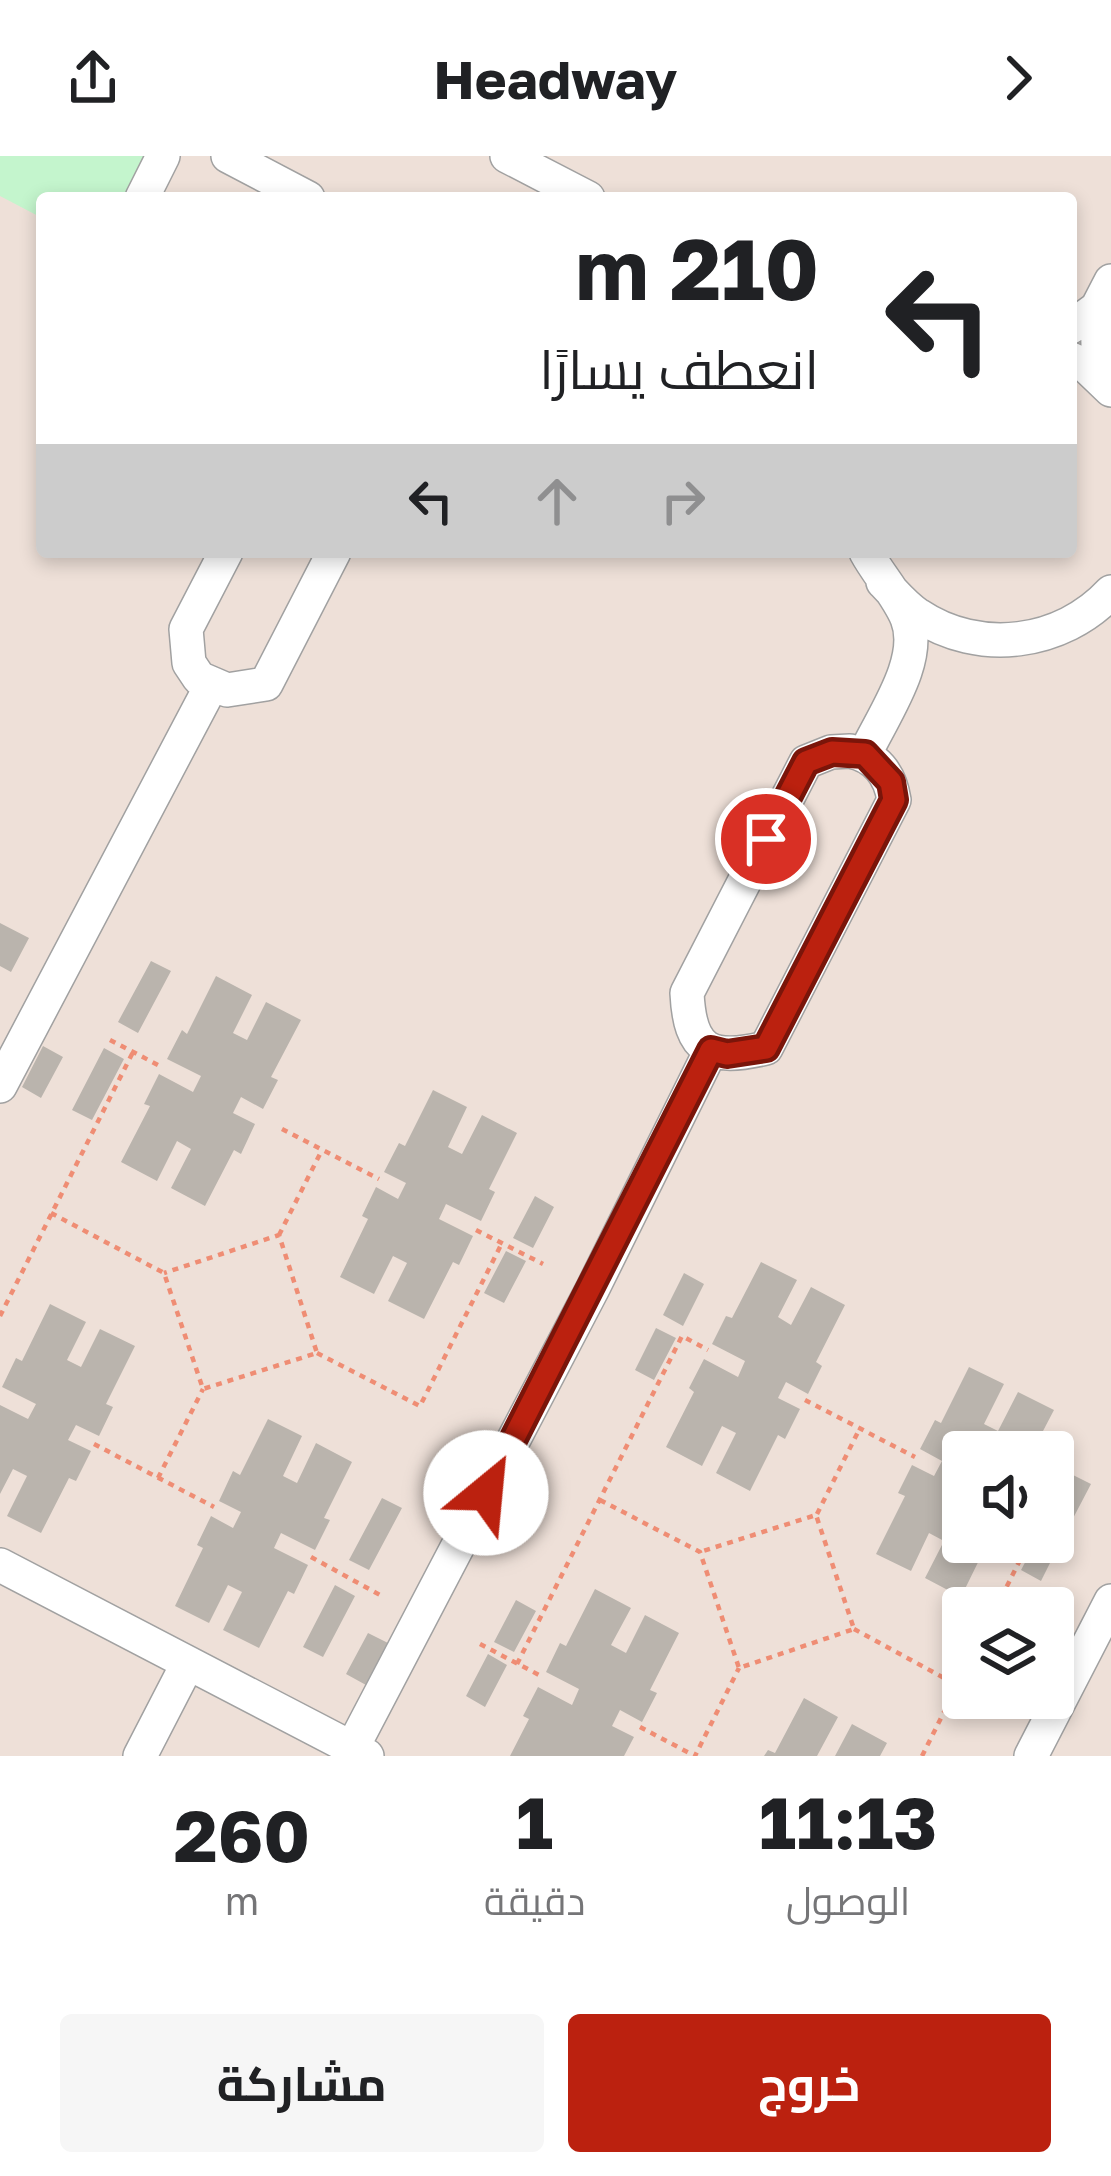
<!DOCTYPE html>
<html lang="ar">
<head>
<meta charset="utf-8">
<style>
  :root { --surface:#fff; --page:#f6f6f6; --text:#202124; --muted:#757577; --accent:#bb210f }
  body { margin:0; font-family:"Golos Text",Cairo,sans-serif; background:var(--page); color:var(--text); direction:rtl; height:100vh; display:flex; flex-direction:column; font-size:45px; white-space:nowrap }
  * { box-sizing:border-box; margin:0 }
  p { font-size:39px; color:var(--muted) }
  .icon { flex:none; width:66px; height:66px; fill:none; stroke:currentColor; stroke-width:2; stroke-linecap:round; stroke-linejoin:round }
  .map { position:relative; height:1600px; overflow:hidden; direction:ltr }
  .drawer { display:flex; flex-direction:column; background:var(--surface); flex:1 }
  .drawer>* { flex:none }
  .top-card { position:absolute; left:36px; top:36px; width:1041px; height:366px; border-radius:12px; box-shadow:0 6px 18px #0003; direction:rtl; background:#fff; color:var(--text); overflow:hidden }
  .buttons { position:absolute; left:942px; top:1275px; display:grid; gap:24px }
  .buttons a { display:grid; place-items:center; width:132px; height:132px; border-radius:12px; background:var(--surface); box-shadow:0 6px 18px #0003; font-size:60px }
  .pin { position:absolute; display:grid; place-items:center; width:102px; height:102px; color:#fff; margin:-51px; border:6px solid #fff; border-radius:50%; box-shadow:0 3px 12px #0007 }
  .me { position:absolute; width:132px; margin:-66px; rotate:28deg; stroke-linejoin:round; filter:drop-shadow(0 0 9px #0008) }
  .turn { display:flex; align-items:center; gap:42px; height:252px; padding:0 60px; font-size:54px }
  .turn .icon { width:156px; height:156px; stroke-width:2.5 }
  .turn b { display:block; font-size:84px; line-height:102px }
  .lanes { display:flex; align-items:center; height:114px; padding:0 60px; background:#0003; justify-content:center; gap:60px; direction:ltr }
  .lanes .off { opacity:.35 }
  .eta { display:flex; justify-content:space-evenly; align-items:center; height:204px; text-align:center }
  .eta b { font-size:72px; font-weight:700; line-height:84px }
  .primary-button { display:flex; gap:24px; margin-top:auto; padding:24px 60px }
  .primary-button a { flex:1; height:138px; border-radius:12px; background:var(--accent); color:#fff; font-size:48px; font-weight:700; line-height:138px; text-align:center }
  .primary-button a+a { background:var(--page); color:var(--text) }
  header { display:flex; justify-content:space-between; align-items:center; height:156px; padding:0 60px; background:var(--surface); font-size:54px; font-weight:700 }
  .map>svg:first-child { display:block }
  .military { fill:#eee0d8; fill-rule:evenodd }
  .park { fill:#c4f5cd }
  .building { fill:#bab4ad }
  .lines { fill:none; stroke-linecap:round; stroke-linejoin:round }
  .minor-casing { stroke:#a1a1a1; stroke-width:36 }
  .path { stroke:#ef8d74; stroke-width:4.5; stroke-dasharray:6 6; stroke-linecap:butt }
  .minor { stroke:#fff; stroke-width:33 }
  .route-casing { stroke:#7a150a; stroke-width:30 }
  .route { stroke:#bb210f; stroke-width:21 }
</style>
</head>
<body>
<header><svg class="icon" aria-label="forward" viewBox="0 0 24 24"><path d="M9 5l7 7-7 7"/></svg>Headway<svg class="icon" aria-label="share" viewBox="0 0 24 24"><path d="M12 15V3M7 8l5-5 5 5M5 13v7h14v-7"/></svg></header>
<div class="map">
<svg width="1111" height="1600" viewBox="0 0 1111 1600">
  <rect width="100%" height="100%" fill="#eeebe4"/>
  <path class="military" d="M0 0H1111V1600H0ZM42 42H1071V396H42ZM963 1296H1053V1386H963ZM963 1452H1053V1542H963Z"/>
  <path class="park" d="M0 0H148L126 42H42V62L0 40Z"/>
  <path class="building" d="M0 767 29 782 11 816 0 810Z
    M151 805 171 815 138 877 118 866Z
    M216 820 252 839 233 877 247 884 266 846 301 864 271 921 278 924 263 953 241 941 233 957 255 968 241 998 234 994 205 1050 171 1032 191 993 177 985 157 1025 121 1006 150 950 144 948 159 918 193 936 201 920 167 903 182 874 187 878Z
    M43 890 63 901 41 942 22 931Z
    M104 892 124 903 92 964 72 954Z
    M433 934 467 951 448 991 462 998 482 959 517 977 489 1033 495 1036 481 1065 446 1048 439 1063 473 1080 459 1109 453 1106 424 1163 388 1145 407 1107 393 1100 374 1138 340 1121 368 1063 362 1060 376 1031 398 1043 406 1027 384 1016 399 987 405 990Z
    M535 1040 554 1051 533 1092 513 1082Z
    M506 1095 526 1105 504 1147 484 1137Z
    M761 1106 797 1124 778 1161 791 1169 811 1131 845 1149 816 1206 822 1210 808 1238 786 1226 778 1242 800 1253 785 1283 778 1279 750 1335 716 1317 736 1277 722 1270 702 1310 666 1291 694 1236 689 1232 704 1203 738 1221 745 1205 712 1188 726 1160 732 1162Z
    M684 1117 704 1128 683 1170 663 1159Z
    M50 1148 86 1166 67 1204 81 1211 100 1173 135 1190 106 1248 113 1251 99 1280 76 1269 68 1284 91 1295 76 1325 69 1322 41 1377 7 1360 27 1320 13 1313 0 1338V1249L28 1263 36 1248 2 1231 16 1202 22 1205Z
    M656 1172 676 1182 654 1224 635 1214Z
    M969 1211 1004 1228 984 1268 998 1275 1018 1236 1054 1254 1032 1296H963V1386H988L961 1441 925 1422 944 1385 929 1377 911 1415 876 1398 905 1340 898 1337 912 1309 934 1320 942 1305 920 1293 935 1264 941 1267Z
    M268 1263 302 1280 283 1320 297 1327 316 1287 352 1306 324 1362 330 1364 315 1394 281 1377 274 1392 308 1409 294 1438 288 1435 259 1492 223 1474 242 1436 228 1429 209 1467 175 1450 203 1392 197 1389 211 1360 233 1372 241 1356 219 1345 233 1315 240 1319Z
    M1071 1318 1091 1328 1069 1370 1053 1361V1352Z
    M382 1342 402 1352 369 1414 349 1404Z
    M1053 1378 1062 1383 1041 1425 1021 1414 1036 1386H1053Z
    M335 1429 355 1440 323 1501 303 1491Z
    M595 1433 631 1452 611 1489 626 1497 645 1459 679 1477 650 1534 657 1537 642 1566 620 1554 612 1570 634 1581 624 1600H510L529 1563 523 1560 538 1531 572 1549 579 1533 546 1516 560 1487 566 1490Z
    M516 1444 536 1455 514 1496 494 1486Z
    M368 1477 388 1487 366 1529 346 1518Z
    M488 1498 507 1509 485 1551 466 1540Z
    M804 1542 838 1561 817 1600H764L768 1594 775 1597Z
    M852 1568 887 1587 880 1600H835Z"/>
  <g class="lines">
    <defs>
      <path id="minor" d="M228 0 308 42
        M507 0 588 42
        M142 42 163 0
        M1097 152 1098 189 1111 226
        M1071 171 1097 152 1111 125
        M1071 203 1086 210 1111 234
        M226 396 186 473 189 507 199 522 227 534 266 528 334 396
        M883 426C894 437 905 451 918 459 979 500 1062 489 1111 436
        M850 595C876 600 890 618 894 644L766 892C710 905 690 896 687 837L806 606 831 596Z
        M865 598C882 561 924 504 907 462 898 440 878 418 866 396
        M0 930 211 530
        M0 1409 367 1600
        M140 1600 188 1507
        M348 1600 593 1132 711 894
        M1031 1600 1111 1445"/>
    </defs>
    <use href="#minor" class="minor-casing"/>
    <path class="path" d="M110 884 160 910
      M282 973 379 1023
      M51 1057 164 1117 203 1233 317 1197 279 1079 164 1117
      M476 1074 543 1108
      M279 1079 322 994
      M0 1160 133 896
      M317 1197 420 1250 502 1087
      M805 1244 915 1301
      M94 1288 214 1351
      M158 1322 203 1233
      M600 1344 700 1396 739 1512 854 1473 816 1359 700 1396
      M817 1358 860 1272
      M311 1401 380 1439
      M996 1452 1029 1386
      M854 1473 957 1529
      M480 1488 541 1520
      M517 1508 682 1180 708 1194
      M640 1571 695 1600 739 1512
      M922 1600 963 1518"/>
    <use href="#minor" class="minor"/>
  </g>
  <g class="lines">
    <defs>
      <path id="route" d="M486 1337 711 894 727 898 766 892 894 644 891 626 865 598 832 596 806 606 766 683"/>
    </defs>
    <use href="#route" class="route-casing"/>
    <use href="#route" class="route"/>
  </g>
</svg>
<div class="buttons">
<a><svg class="icon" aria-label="sound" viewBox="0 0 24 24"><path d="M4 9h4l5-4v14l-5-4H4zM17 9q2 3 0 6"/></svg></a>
<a><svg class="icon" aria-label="layers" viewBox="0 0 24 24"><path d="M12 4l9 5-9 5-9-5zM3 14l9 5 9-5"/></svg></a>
</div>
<div class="pin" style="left:766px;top:683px;background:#d93025"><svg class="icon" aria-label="arrive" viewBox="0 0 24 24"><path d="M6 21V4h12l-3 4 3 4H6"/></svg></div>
<svg class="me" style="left:486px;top:1337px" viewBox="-20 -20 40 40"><circle r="19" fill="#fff"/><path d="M0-13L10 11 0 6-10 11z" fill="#bb210f"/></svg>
<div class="top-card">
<div class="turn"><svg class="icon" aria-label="left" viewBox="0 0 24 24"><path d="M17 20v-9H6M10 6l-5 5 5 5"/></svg><div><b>210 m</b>انعطف يسارًا</div></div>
<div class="lanes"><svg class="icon" aria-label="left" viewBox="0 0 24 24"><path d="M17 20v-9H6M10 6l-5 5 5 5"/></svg><svg class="icon off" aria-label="ahead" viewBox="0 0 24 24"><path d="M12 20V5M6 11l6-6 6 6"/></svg><svg class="icon off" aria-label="right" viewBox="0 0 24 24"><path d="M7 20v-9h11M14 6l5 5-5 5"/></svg></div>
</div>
</div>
<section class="drawer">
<div class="eta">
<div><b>11:13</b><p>الوصول</p></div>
<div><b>1</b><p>دقيقة</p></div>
<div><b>260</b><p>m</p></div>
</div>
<div class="primary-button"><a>خروج</a><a>مشاركة</a></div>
</section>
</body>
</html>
